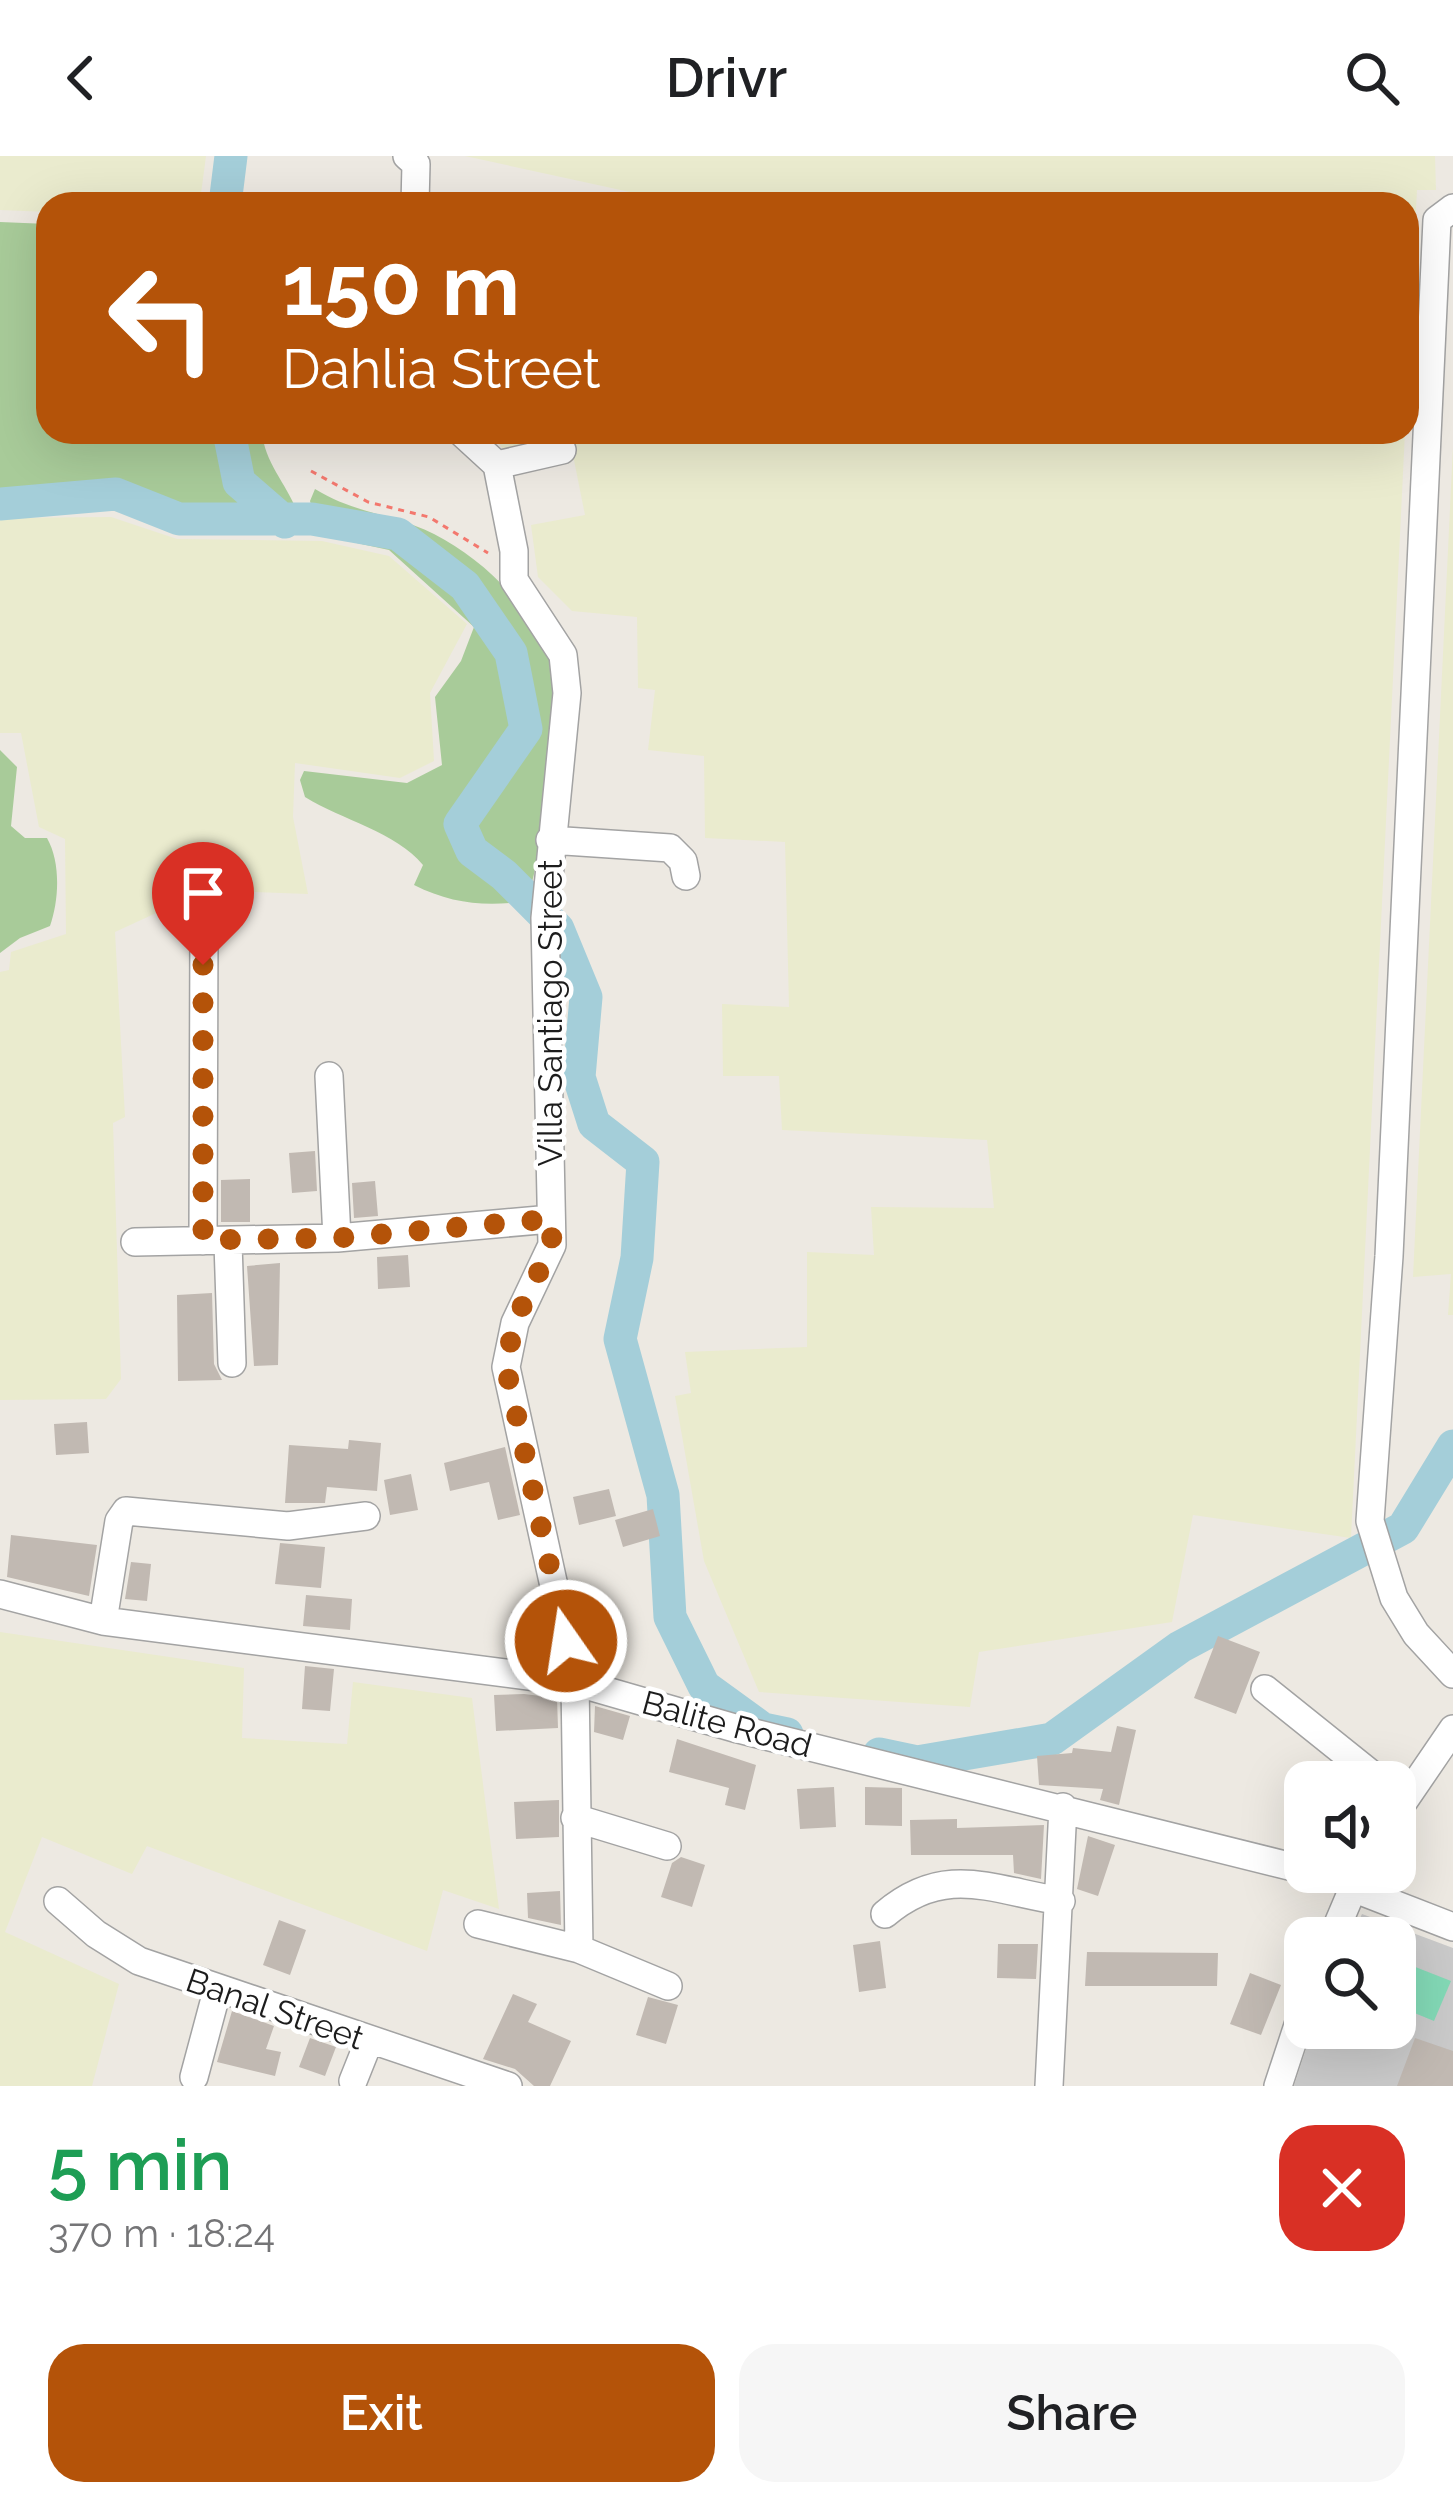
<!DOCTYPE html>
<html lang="en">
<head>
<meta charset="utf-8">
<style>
  :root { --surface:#fff; --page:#f6f6f6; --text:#202124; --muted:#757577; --accent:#b45309 }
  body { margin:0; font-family:Raleway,sans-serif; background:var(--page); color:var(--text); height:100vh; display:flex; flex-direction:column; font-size:45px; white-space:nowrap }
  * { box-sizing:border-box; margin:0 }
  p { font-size:39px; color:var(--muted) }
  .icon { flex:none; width:66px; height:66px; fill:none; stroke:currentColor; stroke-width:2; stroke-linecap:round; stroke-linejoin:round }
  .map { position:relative; height:1930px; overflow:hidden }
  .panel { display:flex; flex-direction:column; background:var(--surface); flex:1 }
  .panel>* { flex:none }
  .hud { position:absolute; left:36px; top:36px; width:1383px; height:252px; border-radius:36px; box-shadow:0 12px 48px #0002; background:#b45309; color:#fff; overflow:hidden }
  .controls { position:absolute; left:1284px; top:1605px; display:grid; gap:24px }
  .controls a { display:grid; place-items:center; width:132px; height:132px; border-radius:24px; background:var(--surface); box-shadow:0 12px 48px #0002; font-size:60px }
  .pin { position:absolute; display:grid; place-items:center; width:102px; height:102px; color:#fff; margin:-123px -51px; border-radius:50% 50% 50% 0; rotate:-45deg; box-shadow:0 0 12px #0007 }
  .pin .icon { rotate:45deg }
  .me { position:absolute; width:132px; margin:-66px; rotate:347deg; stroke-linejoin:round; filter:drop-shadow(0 0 9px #0008) }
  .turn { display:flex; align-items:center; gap:42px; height:252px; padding:0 48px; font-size:54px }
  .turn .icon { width:156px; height:156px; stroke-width:2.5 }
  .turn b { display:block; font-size:84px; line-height:102px }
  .round { display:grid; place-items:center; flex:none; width:126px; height:126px; border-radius:36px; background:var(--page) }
  .summary { display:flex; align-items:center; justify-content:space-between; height:204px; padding:0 48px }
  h1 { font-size:72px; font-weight:600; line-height:90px; color:#1e9e55 }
  .action { display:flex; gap:24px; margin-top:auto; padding:24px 48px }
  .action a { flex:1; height:138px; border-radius:36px; background:var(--accent); color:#fff; font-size:48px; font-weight:600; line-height:138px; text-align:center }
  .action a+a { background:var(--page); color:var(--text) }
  header { display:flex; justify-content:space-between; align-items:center; height:156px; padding:0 48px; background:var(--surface); font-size:54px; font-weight:600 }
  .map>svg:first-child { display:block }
  .religious { fill:#cacaca }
  .farmland { fill:#eaebce }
  .forest { fill:#a8cb99 }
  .pitch { fill:#83d9b6 }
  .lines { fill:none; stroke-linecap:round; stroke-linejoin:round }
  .river { stroke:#a4ced9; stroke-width:33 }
  .building { fill:#c1b9b2 }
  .minor-casing { stroke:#a3a3a3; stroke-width:30 }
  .path { stroke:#f3786e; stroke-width:3; stroke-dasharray:6 6; stroke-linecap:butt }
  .minor { stroke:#fff; stroke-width:27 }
  .route { stroke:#b45309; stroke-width:21; stroke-dasharray:0 37.8 }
  .labels { text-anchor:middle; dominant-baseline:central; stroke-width:9; stroke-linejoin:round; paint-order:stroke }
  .street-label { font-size:33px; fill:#1c1c1c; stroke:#fff }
</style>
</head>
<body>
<header><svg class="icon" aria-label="back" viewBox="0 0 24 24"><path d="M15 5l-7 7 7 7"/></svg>Drivr<svg class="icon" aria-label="search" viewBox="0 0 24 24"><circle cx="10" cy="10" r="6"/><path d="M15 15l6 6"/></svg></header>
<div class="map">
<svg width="1453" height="1930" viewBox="0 0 1453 1930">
  <rect width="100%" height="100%" fill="#ede9e2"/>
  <path class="religious" d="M1362 1758 1453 1792V1930H1294L1313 1872H1395V1782H1351Z"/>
  <path class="farmland" d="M0 0H206L200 45 193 48H48V56L0 54Z
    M465 0H1435L1436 34H1417L1407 235V48H663L662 43Z
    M489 276H1405L1351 1382 1193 1359 1172 1466 979 1496 970 1551 759 1536 704 1405 675 1240 691 1237 685 1196 807 1191V1096L874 1099 871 1051 994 1052 987 984 782 974 779 920H723L722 848 789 851 785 686 705 682 704 600 648 594 655 534 638 532 637 461 572 455 538 421 531 369 585 359 574 304 517 310Z
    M1453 290V1159H1448L1451 1118 1413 1121Z
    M111 361 177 383 322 385 389 400 467 468 430 537 434 605 400 622 295 607 293 661 308 738 206 734 115 776 125 961 113 967 121 1223 106 1243 0 1244V816L9 814 11 796 66 778 65 683 39 671 21 577H0V362Z
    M0 1476 244 1512 242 1582 347 1588 353 1526 472 1542 499 1753 443 1734 427 1795 147 1690 132 1718 42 1681 5 1776 119 1828 92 1930H0Z"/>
  <path class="forest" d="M0 66 48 68V276H262C265 313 297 337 302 374L186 376 119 353 0 351Z
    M315 333C355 358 395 358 434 378 484 404 528 447 550 501 569 547 542 696 527 745 486 751 452 748 414 729L423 709C396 676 342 664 305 641L300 624 304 615 407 627 442 609 435 541 461 505 474 471 389 394 329 381 327 375 318 373 310 345Z
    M0 594 17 611 11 670 25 682H47C61 707 59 744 50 770L20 782 0 797Z"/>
  <path class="pitch" d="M1395 1803 1451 1825 1434 1865 1395 1849Z"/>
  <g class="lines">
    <path class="river" d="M225 48 231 0
      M229 276 239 326 285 366
      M0 348 116 338 179 363H312L398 378 465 430 511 497 526 573 460 668 472 695 504 719 558 773 586 841 579 921 594 968 643 1006 637 1102 620 1183 663 1339 670 1461 704 1530 763 1573 787 1578
      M879 1598 917 1606 1052 1583 1180 1491 1403 1372 1453 1290"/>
  </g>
  <path class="building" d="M315 995 317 1035 292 1037 289 997Z
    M250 1023V1066H221V1024Z
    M375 1025 378 1060 354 1062 352 1027Z
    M408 1099 410 1131 378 1133 377 1101Z
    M280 1107 278 1209 254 1210 247 1110Z
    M212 1137 214 1208 222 1224 178 1225 177 1139Z
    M87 1266 89 1297 56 1299 54 1268Z
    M349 1284 381 1287 377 1335 327 1331 325 1347H285L289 1289 348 1293Z
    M505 1291 520 1359 498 1364 489 1326 450 1335 444 1307Z
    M411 1318 418 1354 390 1359 384 1324Z
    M609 1333 616 1360 579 1369 573 1341Z
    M653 1353 660 1380 623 1391 615 1364Z
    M11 1379 97 1389 89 1440 7 1421Z
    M280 1387 325 1391 321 1432 275 1428Z
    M131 1406 151 1408 147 1445 125 1443Z
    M306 1439 352 1443 350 1474 303 1470Z
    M540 1451 552 1504 519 1501 511 1456Z
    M610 1452 621 1495 591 1503 579 1460Z
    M1218 1480 1260 1496 1236 1558 1194 1542Z
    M305 1510 334 1513 330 1555 302 1553Z
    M524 1538 557 1542 558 1572 496 1575 494 1539Z
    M595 1550 630 1560 623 1584 594 1576Z
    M1117 1570 1136 1574 1119 1649 1100 1644 1103 1633 1039 1629 1037 1600 1072 1597 1073 1592 1111 1596Z
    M677 1583 756 1609 745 1654 725 1649 729 1632 669 1616Z
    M834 1631 836 1671 800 1673 797 1633Z
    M865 1631 902 1632V1670L865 1669Z
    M559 1644V1681L516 1683 514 1646Z
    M957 1663V1672L1044 1669 1041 1723 1014 1717 1013 1699H911L910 1664Z
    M1088 1680 1115 1689 1098 1740 1077 1733Z
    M681 1701 705 1709 692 1751 661 1741 672 1707Z
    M560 1735 561 1769 528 1762 527 1737Z
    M279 1764 306 1774 290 1819 263 1809Z
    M880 1785 886 1832 859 1836 853 1789Z
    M998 1788H1038L1036 1823 997 1822Z
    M1087 1796 1218 1797 1217 1830H1085Z
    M1250 1817 1281 1829 1261 1879 1230 1868Z
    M513 1838 537 1848 528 1866 571 1885 550 1930H534L515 1913 483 1903Z
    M648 1841 678 1849 666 1888 636 1879Z
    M232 1855 274 1870 266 1893 281 1896 275 1920 217 1906Z
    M310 1882 336 1891 325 1920 299 1911Z
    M1415 1882 1453 1895V1930H1397Z"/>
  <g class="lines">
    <defs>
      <path id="minor" d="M407 0 416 8 415 48
        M1453 52 1437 64 1389 1100 1370 1365 1394 1442 1416 1478 1453 1518
        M461 276 497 309 514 395V424L563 499 567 537 545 762 552 1089 515 1167 506 1211 575 1526 579 1793
        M497 309 562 294
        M550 684 670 692 683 705 686 720
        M329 920 337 1082
        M203 1085 204 769
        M135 1086 337 1082 551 1063
        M228 1087 232 1207
        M0 1438 103 1465 575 1526 738 1573 1305 1714
        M103 1465 119 1365 126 1355 288 1370 366 1360
        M1265 1533 1381 1626
        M1395 1658 1453 1573
        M575 1662 667 1690
        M1314 1716 1354 1727 1363 1736 1453 1771
        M58 1745 96 1778 139 1805 508 1930
        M885 1758C945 1707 992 1734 1061 1745
        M478 1768 579 1793 668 1830
        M1332 1782 1360 1716
        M194 1921 217 1835
        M353 1925 369 1885
        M1049 1930 1063 1651
        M1278 1930 1305 1848"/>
    </defs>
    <use href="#minor" class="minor-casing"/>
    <path class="path" d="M311 315 368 346 429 361 488 397"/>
    <use href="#minor" class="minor"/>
  </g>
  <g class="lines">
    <path class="route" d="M203 809V1084L337 1082 551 1063 552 1089 514 1167 506 1211 566 1485"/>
  </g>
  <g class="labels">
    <g class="street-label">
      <text transform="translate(550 857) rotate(-90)">Villa Santiago Street</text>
      <text transform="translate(727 1568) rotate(15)">Balite Road</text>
      <text transform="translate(275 1853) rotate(19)">Banal Street</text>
    </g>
  </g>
</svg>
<div class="controls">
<a><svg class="icon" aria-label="sound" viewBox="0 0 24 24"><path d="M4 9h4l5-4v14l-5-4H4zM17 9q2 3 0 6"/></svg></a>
<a><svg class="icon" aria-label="search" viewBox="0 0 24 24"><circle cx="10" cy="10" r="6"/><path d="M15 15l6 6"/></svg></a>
</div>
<div class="pin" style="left:203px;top:809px;background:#d93025"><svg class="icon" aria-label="arrive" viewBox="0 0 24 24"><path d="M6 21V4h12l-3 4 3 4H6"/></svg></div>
<svg class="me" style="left:566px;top:1485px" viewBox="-20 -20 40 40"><circle r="17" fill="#b45309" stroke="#fff" stroke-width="3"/><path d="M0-11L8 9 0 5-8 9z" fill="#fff"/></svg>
<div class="hud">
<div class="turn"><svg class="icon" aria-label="left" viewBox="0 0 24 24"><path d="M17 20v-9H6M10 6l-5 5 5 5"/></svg><div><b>150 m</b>Dahlia Street</div></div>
</div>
</div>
<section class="panel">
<div class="summary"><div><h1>5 min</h1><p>370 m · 18:24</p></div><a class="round" style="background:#d93025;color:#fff"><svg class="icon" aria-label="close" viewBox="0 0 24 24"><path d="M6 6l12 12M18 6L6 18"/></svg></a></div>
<div class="action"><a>Exit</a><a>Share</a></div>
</section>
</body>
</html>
